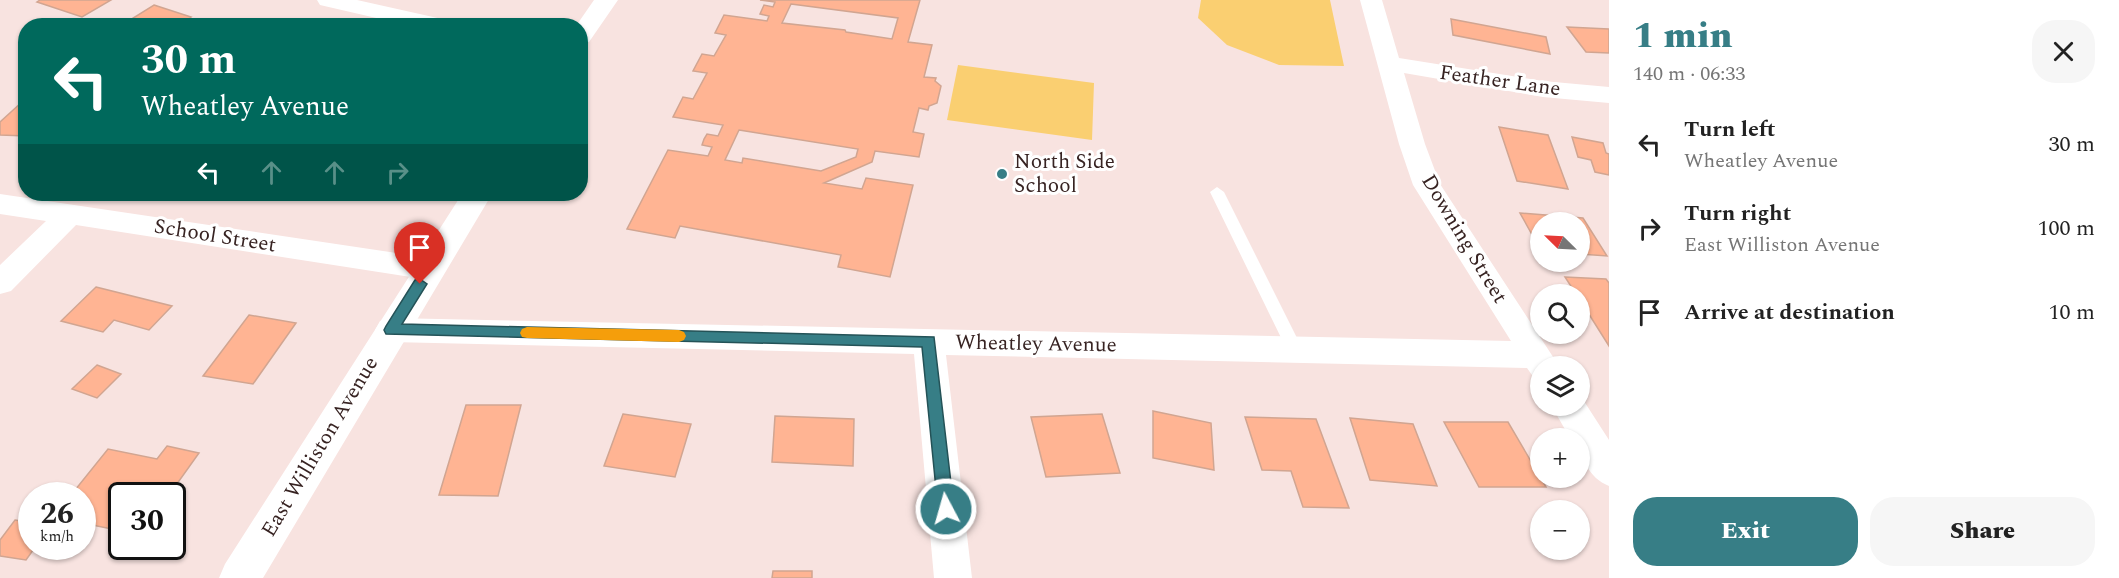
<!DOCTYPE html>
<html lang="en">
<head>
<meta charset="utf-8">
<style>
  :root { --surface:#fff; --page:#f6f6f6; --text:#222; --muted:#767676; --accent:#377e86 }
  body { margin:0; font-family:Spectral,serif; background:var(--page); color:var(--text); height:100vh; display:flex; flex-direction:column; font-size:22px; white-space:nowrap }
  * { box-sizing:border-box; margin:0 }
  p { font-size:20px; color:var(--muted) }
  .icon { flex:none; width:33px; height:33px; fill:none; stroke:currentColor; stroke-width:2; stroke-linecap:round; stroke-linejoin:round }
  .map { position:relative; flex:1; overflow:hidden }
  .side { display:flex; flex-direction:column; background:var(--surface); width:510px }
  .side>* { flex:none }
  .banner { position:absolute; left:18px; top:18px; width:570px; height:183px; border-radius:24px; box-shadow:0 2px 4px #0004; background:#00695c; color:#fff; overflow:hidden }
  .needle { width:39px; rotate:294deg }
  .controls { position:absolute; left:1530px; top:212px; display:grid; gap:12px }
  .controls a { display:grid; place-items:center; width:60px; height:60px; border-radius:50%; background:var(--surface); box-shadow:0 2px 4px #0004; font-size:30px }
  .speed { position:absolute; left:18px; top:482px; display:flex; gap:12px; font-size:30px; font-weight:700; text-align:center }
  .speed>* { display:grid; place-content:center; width:78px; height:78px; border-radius:50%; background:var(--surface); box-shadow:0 2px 4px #0004; line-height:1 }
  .speed small { font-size:15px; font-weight:400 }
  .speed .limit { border:3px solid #111; border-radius:9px; background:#fff; color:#111 }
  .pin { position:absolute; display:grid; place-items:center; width:51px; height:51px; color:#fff; margin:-62px -26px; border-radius:50% 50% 50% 0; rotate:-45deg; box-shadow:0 0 6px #0007 }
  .pin .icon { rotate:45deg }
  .me { position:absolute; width:66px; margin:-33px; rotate:354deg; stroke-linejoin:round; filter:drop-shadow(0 0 4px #0008) }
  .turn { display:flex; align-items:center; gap:21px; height:126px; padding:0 24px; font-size:27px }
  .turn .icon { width:78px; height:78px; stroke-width:2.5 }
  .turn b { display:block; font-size:42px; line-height:51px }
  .lanes { display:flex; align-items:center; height:57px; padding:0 24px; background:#0003; justify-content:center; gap:30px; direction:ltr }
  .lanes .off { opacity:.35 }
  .round { display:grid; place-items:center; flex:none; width:63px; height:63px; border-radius:24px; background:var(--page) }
  .summary { display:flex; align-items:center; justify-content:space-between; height:102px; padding:0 24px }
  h1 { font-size:36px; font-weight:800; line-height:45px; color:var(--accent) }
  .button { display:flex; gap:12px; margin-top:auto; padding:12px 24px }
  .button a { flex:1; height:69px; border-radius:24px; background:var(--accent); color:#fff; font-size:24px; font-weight:800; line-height:69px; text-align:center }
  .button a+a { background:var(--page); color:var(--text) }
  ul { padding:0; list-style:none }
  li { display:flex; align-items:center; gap:18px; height:84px; padding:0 24px }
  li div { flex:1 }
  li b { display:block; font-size:22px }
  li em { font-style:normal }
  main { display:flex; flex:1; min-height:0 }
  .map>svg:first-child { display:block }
  .green { fill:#facf71 }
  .building { fill:#ffb493; stroke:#d1a591; stroke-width:1.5; fill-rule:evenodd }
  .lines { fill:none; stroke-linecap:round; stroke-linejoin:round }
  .service { fill:#fff; fill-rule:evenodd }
  .minor { fill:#fff; fill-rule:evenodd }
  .primary { fill:#fff; fill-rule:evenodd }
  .route { fill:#377e86; stroke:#245257; stroke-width:1.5 }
  .slow { fill:#f59e0b }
  .poi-dot { fill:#377e86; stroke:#fff; stroke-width:2 }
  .labels { text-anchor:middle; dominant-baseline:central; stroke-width:6; stroke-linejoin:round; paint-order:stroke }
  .street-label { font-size:21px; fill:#372322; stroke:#fff }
  .poi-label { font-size:21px; fill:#372322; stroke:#fff; text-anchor:start }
</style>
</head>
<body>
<main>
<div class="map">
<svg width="1609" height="578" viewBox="0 0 1609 578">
  <rect width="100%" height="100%" fill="#f8e3e0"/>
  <path class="green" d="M1201 0H1330L1344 66 1279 65 1227 45 1198 18Z
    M958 65 1094 83 1092 140 947 120Z"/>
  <path class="building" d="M40 0H111L82 17 37 2Z
    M760 0H920L908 42 932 45 924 77 936 78 935 81 941 86 937 103 929 106 928 110 919 108 913 132 924 134 919 157 875 151 872 162 824 183 862 189 866 178 913 185 890 277 838 267 841 255 680 226 675 238 627 229 668 150 708 156 712 147 702 145 704 139 707 134 718 136 723 125 673 117 683 97 693 99 707 73 693 71 702 54 714 56 726 35 715 33 724 15 767 21 769 16 760 14 764 5 773 7 775 2ZM791 4 898 18 892 39 846 32 845 30 782 23ZM739 130 858 149 856 157 821 171 743 158 742 163 725 160Z
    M154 5 191 17 178 26H133L125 23Z
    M1451 19 1546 37 1550 54 1453 35Z
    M1567 27 1609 29V53L1586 52Z
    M22 102H26V136L0 135V122Z
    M1499 127 1548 135 1568 189 1517 181Z
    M1572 137 1603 143 1606 153 1609 154V175L1595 172 1591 160 1578 157Z
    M1520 213 1583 218 1607 256 1580 254V222H1540V249Z
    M1565 277 1606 279 1609 283V346L1580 300V294H1576Z
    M96 287 172 306 149 330 114 320 103 332 61 321Z
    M249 315 296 323 253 384 203 376Z
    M97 365 121 374 97 398 72 389Z
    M466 405H521L498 496 439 495Z
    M1153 411 1211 423 1214 470 1153 458Z
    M623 414 691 424 675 477 604 466Z
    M1102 414 1120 473 1046 477 1031 417Z
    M775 416 854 419 853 466 772 462Z
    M1245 417 1316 419 1349 508 1303 507 1291 471 1262 470Z
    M1350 418 1413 424 1437 486 1370 480Z
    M1444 422H1508L1546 487H1479Z
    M167 446 199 453 169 495H122V531L82 523V495H71L108 449 157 459Z
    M15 520 32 523V546H36L26 560 0 556V540Z
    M773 571H812V578H772Z"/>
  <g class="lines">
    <path class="service" d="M1217 187 1224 192 1303 350 1301 355 1295 356 1289 355 1287 350 1210 192Z"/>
    <path class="minor" d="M317 0H357L451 21 454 26H411L320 5Z
      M1360 0H1382L1399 58 1543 81 1609 87V103L1543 97 1404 73 1425 144 1440 184 1559 366H1540V378L1532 375 1527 368 946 355 972 578H934L914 354 391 342 380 339 375 330 380 321 391 318 1511 341 1413 185 1399 144Z
      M0 194 430 258 440 261 445 269 440 277 430 280 76 225 11 291 0 294V265L46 221 0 214Z
      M1580 395 1609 440V486C1589 478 1580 458 1580 438H1570L1551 405H1580Z"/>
    <path class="primary" d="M594 0H618L589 42 580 44V26H576Z
      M462 194H492L263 578H219L225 564Z"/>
  </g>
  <path class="route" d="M420 279 427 284 402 324 934 337 954 509 952 515 946 517 940 515 938 509 922 347 386 334 384 330 386 326 415 280Z"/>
  <path class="slow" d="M527 327 679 330 684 332 686 336 684 340 679 342 527 338 522 337 520 333 522 329Z"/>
  <circle class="poi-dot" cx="1002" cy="174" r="6"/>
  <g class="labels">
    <g class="street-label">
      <text transform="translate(1500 81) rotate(8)">Feather Lane</text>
      <text transform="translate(215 236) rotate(9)">School Street</text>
      <text transform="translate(1464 239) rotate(59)">Downing Street</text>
      <text transform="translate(1036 344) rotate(1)">Wheatley Avenue</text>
      <text transform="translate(320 447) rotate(-59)">East Williston Avenue</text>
    </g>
    <g class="poi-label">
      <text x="1014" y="162">North Side<tspan x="1014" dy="24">School</tspan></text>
    </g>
  </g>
</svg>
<div class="controls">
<a><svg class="needle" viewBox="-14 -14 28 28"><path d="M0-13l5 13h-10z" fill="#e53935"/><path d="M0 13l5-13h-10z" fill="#767676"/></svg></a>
<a><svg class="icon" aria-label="search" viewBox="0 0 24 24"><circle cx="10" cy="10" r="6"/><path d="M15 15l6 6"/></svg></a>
<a><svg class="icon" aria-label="layers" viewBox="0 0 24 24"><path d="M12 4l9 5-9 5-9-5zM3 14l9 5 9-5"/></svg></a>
<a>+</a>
<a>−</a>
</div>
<div class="speed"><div>26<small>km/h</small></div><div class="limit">30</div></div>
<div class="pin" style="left:420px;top:284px;background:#d93025"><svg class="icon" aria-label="arrive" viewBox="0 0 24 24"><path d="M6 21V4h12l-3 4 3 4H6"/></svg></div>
<svg class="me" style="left:946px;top:509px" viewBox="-20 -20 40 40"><circle r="17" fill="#377e86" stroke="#fff" stroke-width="3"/><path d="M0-11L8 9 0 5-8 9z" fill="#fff"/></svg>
<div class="banner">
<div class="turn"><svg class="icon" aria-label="left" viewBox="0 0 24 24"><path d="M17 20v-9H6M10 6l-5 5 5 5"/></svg><div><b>30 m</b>Wheatley Avenue</div></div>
<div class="lanes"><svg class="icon" aria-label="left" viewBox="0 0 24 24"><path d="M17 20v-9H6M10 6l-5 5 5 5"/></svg><svg class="icon off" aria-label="ahead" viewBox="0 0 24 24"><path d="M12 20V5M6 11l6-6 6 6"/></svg><svg class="icon off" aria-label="ahead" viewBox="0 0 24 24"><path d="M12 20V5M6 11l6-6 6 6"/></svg><svg class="icon off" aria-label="right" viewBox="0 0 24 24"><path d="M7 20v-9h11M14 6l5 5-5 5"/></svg></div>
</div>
</div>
<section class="side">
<div class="summary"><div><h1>1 min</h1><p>140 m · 06:33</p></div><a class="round"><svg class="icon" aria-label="close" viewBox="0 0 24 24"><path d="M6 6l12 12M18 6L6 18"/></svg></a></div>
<ul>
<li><svg class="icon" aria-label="left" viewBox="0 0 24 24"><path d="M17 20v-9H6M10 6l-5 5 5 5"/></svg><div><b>Turn left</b><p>Wheatley Avenue</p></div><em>30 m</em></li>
<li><svg class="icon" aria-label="right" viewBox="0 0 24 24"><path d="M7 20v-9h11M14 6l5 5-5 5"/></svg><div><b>Turn right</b><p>East Williston Avenue</p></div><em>100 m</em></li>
<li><svg class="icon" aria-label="arrive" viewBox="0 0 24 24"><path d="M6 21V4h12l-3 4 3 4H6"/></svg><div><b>Arrive at destination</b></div><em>10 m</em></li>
</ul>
<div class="button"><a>Exit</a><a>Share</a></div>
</section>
</main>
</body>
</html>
